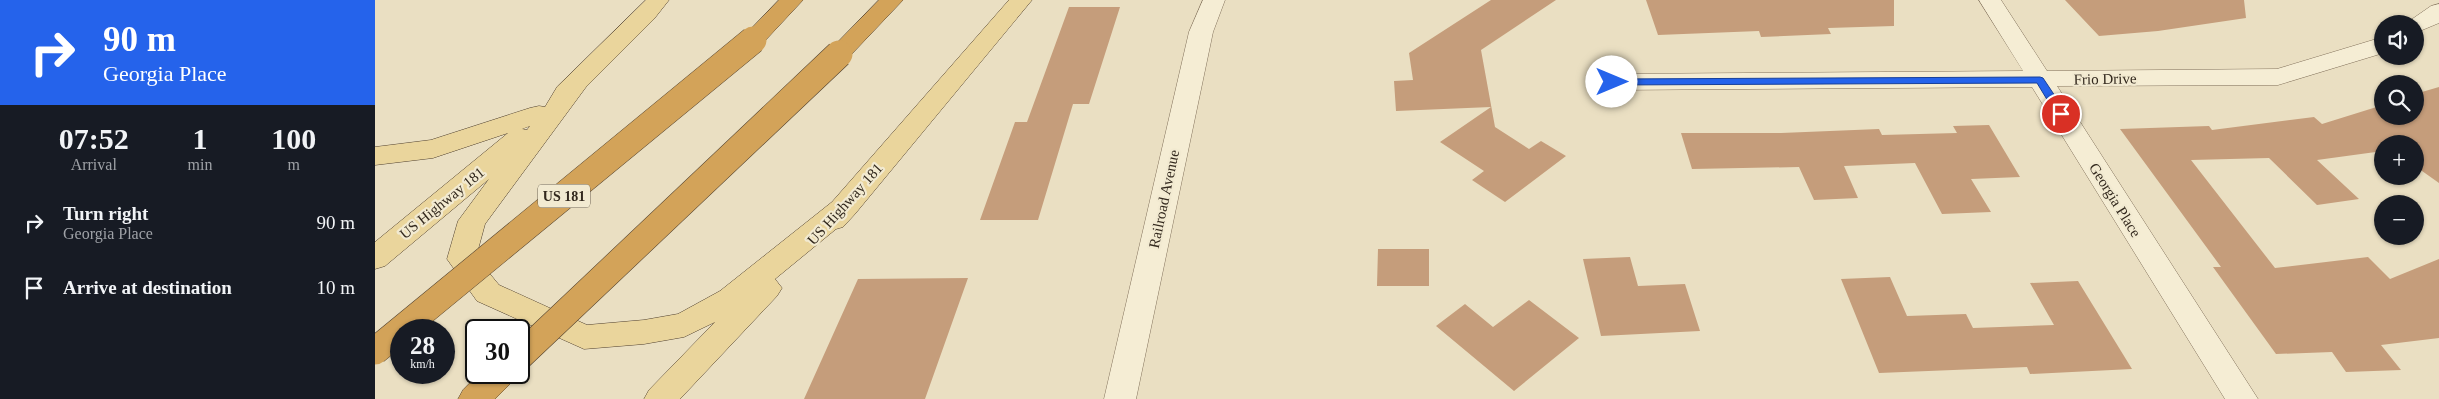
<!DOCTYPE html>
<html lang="en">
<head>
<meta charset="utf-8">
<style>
  :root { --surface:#171b24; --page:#20242c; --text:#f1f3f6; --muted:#9ea1a6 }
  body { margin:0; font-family:Georgia,serif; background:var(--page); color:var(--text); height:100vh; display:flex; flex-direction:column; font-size:19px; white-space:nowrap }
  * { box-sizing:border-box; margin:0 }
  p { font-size:16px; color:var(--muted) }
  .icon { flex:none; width:28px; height:28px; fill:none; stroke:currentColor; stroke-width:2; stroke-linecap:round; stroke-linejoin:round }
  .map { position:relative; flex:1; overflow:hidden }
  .panel { display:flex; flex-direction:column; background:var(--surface); width:375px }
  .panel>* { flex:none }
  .top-card { background:#2563eb; color:#fff; overflow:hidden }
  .fabs { position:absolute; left:1999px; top:15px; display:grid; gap:10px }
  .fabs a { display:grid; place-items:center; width:50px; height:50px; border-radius:50%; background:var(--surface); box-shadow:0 1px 4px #0004; font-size:25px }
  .speed { position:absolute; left:15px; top:319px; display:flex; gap:10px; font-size:25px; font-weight:700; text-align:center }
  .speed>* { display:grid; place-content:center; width:65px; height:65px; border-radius:50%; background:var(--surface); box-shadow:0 1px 4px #0004; line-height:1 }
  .speed small { font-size:12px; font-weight:400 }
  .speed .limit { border:2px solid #111; border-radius:8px; background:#fff; color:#111 }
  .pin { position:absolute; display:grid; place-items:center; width:42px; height:42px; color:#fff; margin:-21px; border:2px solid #fff; border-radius:50%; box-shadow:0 1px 5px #0007 }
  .me { position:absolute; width:55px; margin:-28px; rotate:90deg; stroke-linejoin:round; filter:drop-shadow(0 0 4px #0008) }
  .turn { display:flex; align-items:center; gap:18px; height:105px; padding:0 20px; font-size:22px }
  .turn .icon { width:65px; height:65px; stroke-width:2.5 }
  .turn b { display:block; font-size:35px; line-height:42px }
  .eta { display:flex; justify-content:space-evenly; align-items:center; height:85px; text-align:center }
  .eta b { font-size:30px; font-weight:600; line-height:35px }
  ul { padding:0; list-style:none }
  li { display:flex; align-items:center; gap:15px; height:65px; padding:0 20px }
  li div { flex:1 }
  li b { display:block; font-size:19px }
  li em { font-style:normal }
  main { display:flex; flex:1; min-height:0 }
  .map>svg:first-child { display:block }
  .building { fill:#c59d7b }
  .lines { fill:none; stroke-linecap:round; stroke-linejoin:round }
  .minor-casing { stroke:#82715b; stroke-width:1 }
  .major-casing { stroke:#50402f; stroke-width:1 }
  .highway-casing { stroke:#50402f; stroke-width:1 }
  .minor { fill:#f5edd4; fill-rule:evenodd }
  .major { fill:#ead59c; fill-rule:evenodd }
  .highway { fill:#d3a359; fill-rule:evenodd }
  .highway-bridge-casing { stroke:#50402f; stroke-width:28; stroke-linecap:butt }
  .highway-bridge { stroke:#d3a359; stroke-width:27 }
  .route { fill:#2563eb; stroke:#184099 }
  .labels { text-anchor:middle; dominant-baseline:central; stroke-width:4.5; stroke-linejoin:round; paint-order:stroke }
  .shield { fill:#f2ead1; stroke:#6c6354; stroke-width:1 }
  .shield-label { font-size:14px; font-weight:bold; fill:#33291e }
  .street-label { font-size:15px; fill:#33291e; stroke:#f2ead1 }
</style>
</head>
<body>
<main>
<section class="panel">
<div class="top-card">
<div class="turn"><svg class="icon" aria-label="right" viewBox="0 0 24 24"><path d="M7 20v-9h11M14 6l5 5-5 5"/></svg><div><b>90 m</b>Georgia Place</div></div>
</div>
<div class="eta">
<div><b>07:52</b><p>Arrival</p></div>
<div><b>1</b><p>min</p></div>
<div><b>100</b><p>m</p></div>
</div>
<ul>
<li><svg class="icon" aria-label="right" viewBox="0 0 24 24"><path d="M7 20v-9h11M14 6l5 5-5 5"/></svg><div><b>Turn right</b><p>Georgia Place</p></div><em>90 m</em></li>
<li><svg class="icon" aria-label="arrive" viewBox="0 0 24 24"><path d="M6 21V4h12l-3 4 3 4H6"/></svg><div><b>Arrive at destination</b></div><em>10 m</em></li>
</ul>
</section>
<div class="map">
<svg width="2064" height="399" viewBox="0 0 2064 399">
  <rect width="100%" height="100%" fill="#eadfc2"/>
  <path class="building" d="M1116 0H1181L1106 50 1120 127 1154 149 1166 141 1191 156 1130 202 1097 180 1109 171 1065 142 1116 107 1021 111 1019 81 1038 80 1034 53Z
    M1271 0H1519V26L1453 28 1456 34 1386 37 1384 31 1283 35Z
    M1690 0H1869L1871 18 1783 31 1724 36Z
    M694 7H745L714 104H698L663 220H605L640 122H652Z
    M2064 87V183L2040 166V144H2008V151L1942 160 1984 199 1942 205 1894 158 1816 160 1900 268 1993 257 2015 279 2064 259V338L2006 345 2026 370 1971 372 1957 352 1901 354 1838 267H1846L1745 129 1834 126 1837 130 1939 117 1947 124 2008 105V116H2040V94Z
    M1614 125 1645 177 1596 179 1616 212 1567 214 1540 163 1469 166 1483 198 1439 200 1424 167 1317 169 1306 133H1406L1504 129 1507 135 1582 133 1578 126Z
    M1003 249H1054V286H1002Z
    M1255 257 1263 286 1310 284 1325 331 1226 336 1208 259Z
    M1515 277 1532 316 1591 314 1598 328 1679 325 1655 283 1703 281 1757 369 1655 374 1652 367 1504 373 1466 279Z
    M593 278 550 399H429L483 279Z
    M1154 300 1204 338 1139 391 1061 326 1090 304 1118 327Z"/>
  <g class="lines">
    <defs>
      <path id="minor" d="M828 0H850L838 32 761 399H729L814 32Z
        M1604 0H1626L1672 71 1902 69 2008 37V53L2005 54 1903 85 1682 86 1883 399H1850L1657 87 1237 90 1228 88 1225 82 1228 76 1237 74 1648 71Z
        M2064 4V23L2040 33V24H2030L2056 6Z"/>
      <path id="major" d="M271 0H294L279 19 211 87 110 224 101 257 124 285 212 325 269 320 303 314 345 291 457 202 634 0H657L480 214 468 227 461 229 400 279 407 288 402 296 305 399H269L274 390 340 322 309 337 269 344 209 349 102 301 72 259 83 221 114 179 10 266 0 269V242L133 133 58 158 0 165V147L56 140 155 108 164 106 170 107 182 87ZM155 126 152 130 147 129Z"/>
      <path id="highway" d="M404 0H428L386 45 378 47 370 45 366 40 370 35Z
        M504 0H528L472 59 464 61 456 59 452 54 456 49Z
        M106 372H143L138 381 120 399H83L88 390Z"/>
    </defs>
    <use href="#minor" class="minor-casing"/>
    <use href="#major" class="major-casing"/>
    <use href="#highway" class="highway-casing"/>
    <use href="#minor" class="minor"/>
    <use href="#major" class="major"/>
    <use href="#highway" class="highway"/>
    <defs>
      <path id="highway-bridge" d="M0 351 378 40
        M144 357 464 54"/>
    </defs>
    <use href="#highway-bridge" class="highway-bridge-casing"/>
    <use href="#highway-bridge" class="highway-bridge"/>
  </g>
  <path class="route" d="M1665 77 1668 78 1690 111V116H1682L1662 83 1237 85 1232 82 1237 79Z"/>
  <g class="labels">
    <rect class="shield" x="163" y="184.5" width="52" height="23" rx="4"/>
    <g class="shield-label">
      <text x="189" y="196">US 181</text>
    </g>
    <g class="street-label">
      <text transform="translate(1730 79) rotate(-1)">Frio Drive</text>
      <text transform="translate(789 199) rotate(-78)">Railroad Avenue</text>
      <text transform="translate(1740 200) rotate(58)">Georgia Place</text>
      <text transform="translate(67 203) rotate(-39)">US Highway 181</text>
      <text transform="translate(470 204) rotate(-48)">US Highway 181</text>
    </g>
  </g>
</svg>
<div class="fabs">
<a><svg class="icon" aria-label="sound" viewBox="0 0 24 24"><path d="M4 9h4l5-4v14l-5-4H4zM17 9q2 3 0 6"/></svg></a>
<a><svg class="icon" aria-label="search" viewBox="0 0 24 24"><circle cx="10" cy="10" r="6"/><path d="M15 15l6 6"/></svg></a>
<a>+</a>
<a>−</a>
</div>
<div class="speed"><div>28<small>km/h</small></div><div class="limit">30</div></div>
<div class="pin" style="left:1686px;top:114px;background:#d93025"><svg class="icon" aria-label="arrive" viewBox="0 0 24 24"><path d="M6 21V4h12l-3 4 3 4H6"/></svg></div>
<svg class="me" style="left:1237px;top:82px" viewBox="-20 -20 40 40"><circle r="19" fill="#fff"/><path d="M0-13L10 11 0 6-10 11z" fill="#2563eb"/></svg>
</div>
</main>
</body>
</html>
